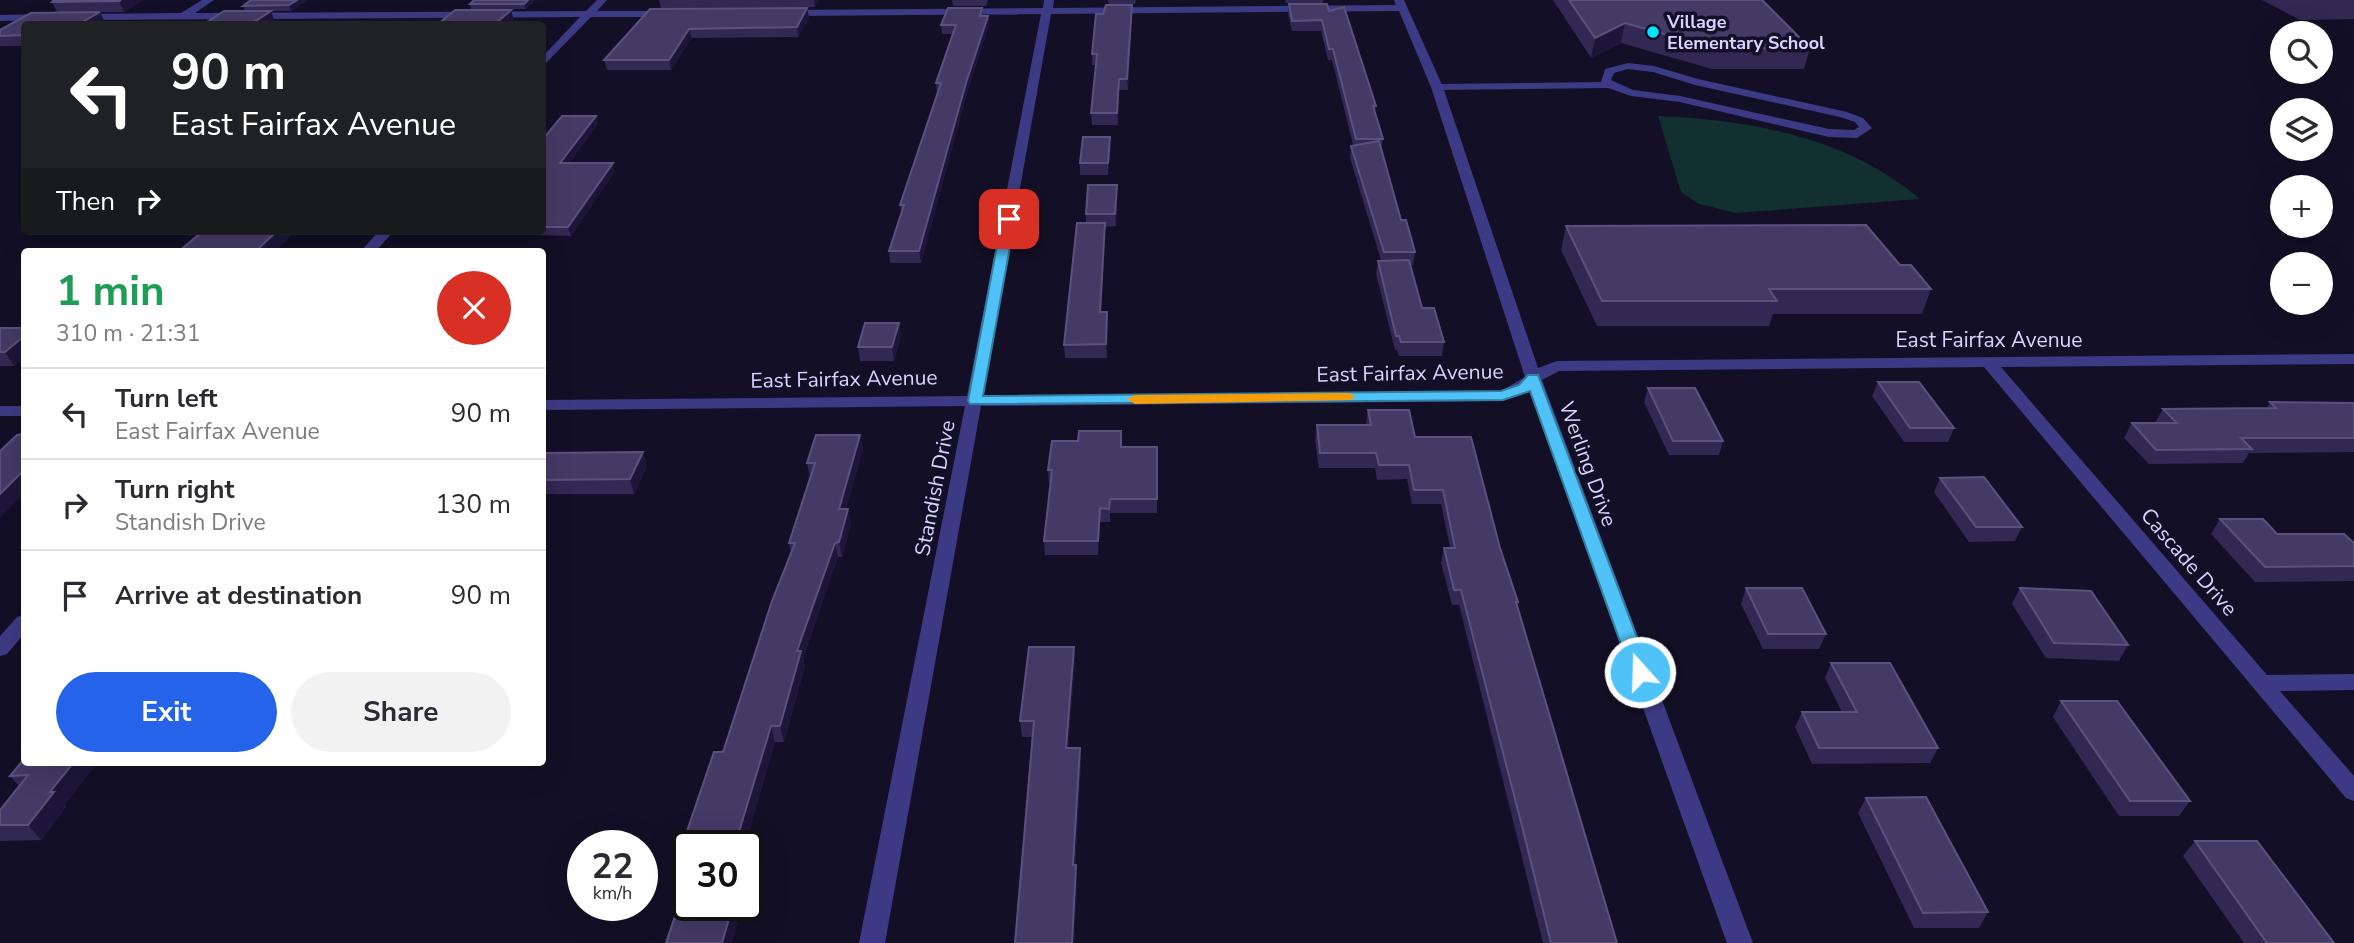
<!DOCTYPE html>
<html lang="en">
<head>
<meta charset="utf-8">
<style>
  :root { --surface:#fff; --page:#f2f2f3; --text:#2b2b33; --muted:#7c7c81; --line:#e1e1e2; --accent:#2563eb }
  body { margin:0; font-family:"Nunito Sans",sans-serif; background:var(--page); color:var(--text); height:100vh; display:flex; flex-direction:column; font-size:26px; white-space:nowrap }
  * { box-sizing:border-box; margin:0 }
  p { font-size:23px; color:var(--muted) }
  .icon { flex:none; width:38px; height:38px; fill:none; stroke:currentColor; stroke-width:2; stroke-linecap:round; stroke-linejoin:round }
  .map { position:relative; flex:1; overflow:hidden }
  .details { position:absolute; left:21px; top:248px; width:525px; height:518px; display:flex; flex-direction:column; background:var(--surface); border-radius:7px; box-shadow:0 7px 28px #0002 }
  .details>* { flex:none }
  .guide { position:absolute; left:21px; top:21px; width:525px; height:214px; border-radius:7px; box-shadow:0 7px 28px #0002; background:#202124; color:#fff; overflow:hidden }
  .controls { position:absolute; left:2270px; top:21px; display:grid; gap:14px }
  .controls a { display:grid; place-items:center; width:63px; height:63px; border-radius:50%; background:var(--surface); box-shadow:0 7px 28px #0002; font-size:35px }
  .speed { position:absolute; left:567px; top:830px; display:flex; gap:14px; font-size:35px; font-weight:700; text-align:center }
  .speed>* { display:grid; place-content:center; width:91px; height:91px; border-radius:50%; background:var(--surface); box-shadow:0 7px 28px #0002; line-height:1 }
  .speed small { font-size:18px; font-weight:400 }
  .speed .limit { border:4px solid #111; border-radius:10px; background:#fff; color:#111 }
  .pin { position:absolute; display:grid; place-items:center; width:60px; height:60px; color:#fff; margin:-30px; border-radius:14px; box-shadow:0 4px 10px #0006 }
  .me { position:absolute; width:77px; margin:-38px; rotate:340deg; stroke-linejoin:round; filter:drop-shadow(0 0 5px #0008) }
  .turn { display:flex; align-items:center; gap:24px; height:147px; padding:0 35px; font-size:32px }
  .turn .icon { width:91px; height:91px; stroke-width:2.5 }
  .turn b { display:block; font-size:49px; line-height:60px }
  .then { display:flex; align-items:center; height:66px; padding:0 35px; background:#0003; gap:14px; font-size:26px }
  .round { display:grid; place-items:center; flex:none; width:74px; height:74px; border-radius:37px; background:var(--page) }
  .overview { display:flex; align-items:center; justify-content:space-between; height:119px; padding:0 35px }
  h1 { font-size:42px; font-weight:700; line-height:52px; color:#1e9e55 }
  .cta { display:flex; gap:14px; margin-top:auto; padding:14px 35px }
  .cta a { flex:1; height:80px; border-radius:42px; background:var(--accent); color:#fff; font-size:28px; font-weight:700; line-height:80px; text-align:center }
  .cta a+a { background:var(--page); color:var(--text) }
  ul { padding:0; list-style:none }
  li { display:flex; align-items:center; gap:21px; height:91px; padding:0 35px; border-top:2px solid var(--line) }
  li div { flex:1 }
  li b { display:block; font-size:26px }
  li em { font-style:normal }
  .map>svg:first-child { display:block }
  .green { fill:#12302f }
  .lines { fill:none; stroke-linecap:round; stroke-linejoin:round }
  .lane { fill:#3d3a85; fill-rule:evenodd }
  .street { fill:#3d3a85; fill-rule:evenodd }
  .wall { fill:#312854 }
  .shaded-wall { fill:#1d163a }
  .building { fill:#433a66; stroke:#5a527e; stroke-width:2 }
  .route { fill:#4fc3f7; stroke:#337fa1; stroke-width:2 }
  .slow { fill:#f59e0b }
  .poi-dot { fill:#00e5ff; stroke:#130f26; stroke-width:2.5 }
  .labels { text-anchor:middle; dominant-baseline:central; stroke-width:7; stroke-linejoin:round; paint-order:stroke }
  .far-poi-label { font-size:18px; font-weight:bold; fill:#d9d4ff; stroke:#130f26; text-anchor:start }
  .street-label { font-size:21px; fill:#d9d4ff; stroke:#130f26 }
</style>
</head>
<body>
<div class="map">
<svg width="2354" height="943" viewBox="0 0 2354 943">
  <rect width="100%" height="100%" fill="#130f26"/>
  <path class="green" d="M1658 116C1752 120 1846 137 1920 199L1736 213 1699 204 1681 192Z"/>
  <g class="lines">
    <path class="lane" d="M1628 63 1654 66 1698 79 1847 112 1863 118 1872 128 1857 138 1829 137 1680 102 1631 96 1608 88 1437 90 1431 87 1437 84 1601 82 1605 69ZM1628 69 1653 72 1695 85 1840 117 1855 122 1859 127 1854 130 1829 129 1680 96 1633 90 1611 80 1614 73Z"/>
    <path class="street" d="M202 0H214L195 13 586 11 597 0H607L597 11H667L672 14 667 17H591L542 67V57L580 17 79 20 74 17 79 14 181 13Z
      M1044 0H1054L1053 8 1396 5 1394 0H1404L1443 87 1538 368 1557 361 2354 354V364L2001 367 2267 675 2354 674V690L2280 691 2354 776V801L2346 798 1984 367 1559 371 1542 380 1753 943H1727L1529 389 1503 401 981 406 885 943H859L965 406 542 410V400L967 396 1041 14 786 16 781 13 786 10 1043 8ZM1399 11 1431 87 1525 377 1501 391 983 396 1051 14Z
      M0 15 44 14 49 17 44 20 0 21Z
      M379 231H394L375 252H360Z
      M0 406H24V416H0Z
      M24 615V634L7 654 0 656V636L17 617Z"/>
  </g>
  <path class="wall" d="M143 0 124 12H57L52 2Z
    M251 0H307L291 11H245L243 6Z
    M535 0 526 9H471L470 4Z
    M659 0H819L815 7 661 8Z
    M952 0H988L986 6H953Z
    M1108 0H1136L1135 4H1109Z
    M1285 0H1323V3H1286Z
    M1553 0H1762L1810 48 1804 69H1712L1621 43 1591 58Z
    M2262 0H2354V19L2300 20Z
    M1289 4 1329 11 1376 106 1375 113 1383 139 1381 151 1401 220 1415 252 1413 265H1410L1422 308 1444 342 1442 356H1399L1397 350H1395L1376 274 1378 261 1381 260 1350 158 1351 146 1353 145 1332 60H1328L1321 31H1292L1288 14Z
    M1132 5 1128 90H1119L1118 125H1092L1091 113 1096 65H1092V54L1103 14Z
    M807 8 809 18 798 37 692 38 671 70H607L604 60 650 9Z
    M982 8 983 16H988L989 25 967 93 921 263H890L889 251 901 212 900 205 937 94 936 83 952 34H942L941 25Z
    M100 12 105 23 102 24H24V46H0V30L31 13Z
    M596 116 598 124 569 163 615 171 571 236 473 233 472 231H542V140Z
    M1110 149 1108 175H1080V163Z
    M1117 197 1116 226 1105 227 1101 312H1107V358H1065L1064 345 1086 223V214Z
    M1566 226 1900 265 1931 289 1922 314H1773L1769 326H1597L1561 250Z
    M899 323 901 337 894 361H860L858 347Z
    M0 328H24V357L14 366H0Z
    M1878 382 1954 428 1948 442H1904L1872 396Z
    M1648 388 1723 441 1719 455H1669L1644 402Z
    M2270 402 2354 403V452L2249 453 2243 463 2149 464 2124 438 2132 423H2155L2163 409 2267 408Z
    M1368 410 1415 437 1500 548 1518 602 1517 607 1617 943H1543L1519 845 1459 605H1452L1441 563 1444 548H1450L1441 504H1412L1407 479 1377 480 1375 468H1319L1315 440 1317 425H1366Z
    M860 435 863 450 846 509H848L851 524 842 557H838L803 659 805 666 784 742H775L745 845H688V850L684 840 723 752 791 552 789 543 810 478 807 463Z
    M1122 447H1157V513H1110V522H1100L1098 555H1045L1044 541 1051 483H1049L1048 470Z
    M643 452 647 467 634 494H542V453Z
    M1940 478 2022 527 2015 541 1969 542 1934 492Z
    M2220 519 2277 534 2354 543V581L2255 582 2211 534Z
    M1746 588 1826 634 1819 649H1763L1741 604Z
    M2020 588 2128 645 2119 661 2046 658 2012 604Z
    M1074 647 1075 662 1068 748 1081 763 1075 865 1077 881 1074 943H1015L1032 737H1022L1020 721Z
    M1831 663 1938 748 1930 763 1812 764 1795 727 1802 712H1842L1825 678Z
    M2061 701 2190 801 2179 816H2119L2053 717Z
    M24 763H97L64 805 66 807 41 840 0 841V810L19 786 10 776Z
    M1866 798 1988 912 1979 928H1914L1858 813Z
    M2195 841 2334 943H2244L2183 856Z"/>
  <path class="shaded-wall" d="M121 0H143L124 12 119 1Z
    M297 0H307L291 11 289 5Z
    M528 0H535L526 9 524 4Z
    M814 0H819L815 7Z
    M1132 5V15L1128 90 1127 79Z
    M807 8 809 18 798 37 797 27Z
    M511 10 514 20 510 24H495Z
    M271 11 275 22 271 24H251Z
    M100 12 105 23 102 24H79Z
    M988 16 989 25 967 93 921 263 919 251 966 83Z
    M1625 23 1621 43 1591 58 1595 38Z
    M689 29 692 38 671 70 669 60Z
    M1119 79V90L1118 125 1117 113Z
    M596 116 598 124 563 171 560 163Z
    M1110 137V149L1108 175V163Z
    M613 163 615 171 571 236 568 227Z
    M1117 185V197L1116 226 1115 214Z
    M1105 223V236L1100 325V312Z
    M277 231H296L274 252H255Z
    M1107 312 1108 325 1107 358 1106 344Z
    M899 323 901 337 894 361 892 347Z
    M24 336V357L14 366 5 352Z
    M860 435 863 450 842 524 839 509Z
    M643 452 647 467 634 494 630 479Z
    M24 470V494L0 518V494Z
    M1100 508V522L1098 555V541Z
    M848 509 851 524 842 557 839 542Z
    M835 543 838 557 803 659 805 666 784 742 780 726 797 651Z
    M1074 647 1075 662 1067 763 1066 748Z
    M771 726 775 742 745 845H735Z
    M1080 748 1081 763 1074 881 1073 865Z
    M73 763H97L64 805 66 807 41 840 28 825 50 792Z
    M1076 865 1077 881 1074 943H1072Z
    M733 905H743L732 943H722Z"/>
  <path class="building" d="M54 0H121L119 1 52 2Z
    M251 0H297L289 5 243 6Z
    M474 0H528L524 4H470Z
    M1569 0H1762L1810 48 1717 49 1625 23 1595 38Z
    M1289 4H1327L1329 11 1344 7 1376 106H1373L1383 139H1356L1333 49H1329L1322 20 1292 21Z
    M1106 5H1132L1127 79H1119L1117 113H1091L1097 54H1092L1096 14H1103Z
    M807 8 797 27 689 29 669 60H604L650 9Z
    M948 8H982L980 16H988L966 83 919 251H889L904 205H900L941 83H936L956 25H941Z
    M455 10H511L495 24H438Z
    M224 11H271L251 24H204Z
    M100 12 79 24H24V35L0 36V30L31 13Z
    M562 116H596L560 163H613L568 227H542V140Z
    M1083 137H1110L1108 163H1080Z
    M1379 141 1401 220H1406L1415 252H1384L1351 146Z
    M1088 185H1117L1115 214H1086Z
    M1077 223H1105L1100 312H1107L1106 344 1064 345Z
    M1866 225 1900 265H1911L1931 289H1769L1777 301H1602L1566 226Z
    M203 231H277L255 252H178Z
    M1409 260 1422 308H1434L1444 342H1401L1399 336H1396L1378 261Z
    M865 323H899L892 347H858Z
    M0 328H24V336L5 352H0Z
    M1878 382H1919L1954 428H1910Z
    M1648 388H1695L1723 441H1673Z
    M2270 402 2354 403V438H2241L2252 449 2156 450 2132 423H2177L2163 409 2276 408Z
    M1368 410H1409L1415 437H1471L1500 548 1518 602H1516L1617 943H1551L1523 830 1461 590H1454L1444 548H1455L1443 490H1414L1409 465H1379L1376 453H1320L1317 425H1371Z
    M1079 431H1121V447H1157V499H1110L1109 509 1100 508 1098 541H1044L1052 470H1048L1052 441H1078Z
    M24 434V470L0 494V451L17 435Z
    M816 435H860L839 509H848L839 542 835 543 797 651H801L780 726H771L735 845H698L699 840H684L714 752H723L772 601 795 543H789L815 463H807Z
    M643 452 630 479 542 480V453Z
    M1984 477 2022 527H1976L1940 478Z
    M2220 519H2263L2277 534H2344L2354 543V566L2265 567Z
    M1746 588H1802L1826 634H1768Z
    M2020 588 2091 591 2128 645 2054 643Z
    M1029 647H1074L1066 748H1080L1073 865H1076L1072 943H1015L1034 721H1020Z
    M1831 663H1890L1938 748H1819L1802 712H1857Z
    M2061 701H2117L2190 801H2130Z
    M24 759V763H73L50 792H54L28 825H0V810L28 775 10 776Z
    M1926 797 1988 912 1923 913 1866 798Z
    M2195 841H2257L2334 943H2267Z
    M688 877V905H733L722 943H666Z"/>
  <path class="route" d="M1009 215 1015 219 983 396 1501 391 1519 385 1528 375H1538L1650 672 1647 677H1634L1631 672 1530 391 1503 400 970 404 968 401 1002 219Z"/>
  <path class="slow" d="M1347 393 1352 394 1354 397 1352 400 1135 404 1127 399 1135 395Z"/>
  <circle class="poi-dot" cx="1653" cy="32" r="7"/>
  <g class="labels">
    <g class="far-poi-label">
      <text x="1667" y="22">Village<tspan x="1667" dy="21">Elementary School</tspan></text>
    </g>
    <g class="street-label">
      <text x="1989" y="340">East Fairfax Avenue</text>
      <text transform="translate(1410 373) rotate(-1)">East Fairfax Avenue</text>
      <text transform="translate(844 379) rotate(-1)">East Fairfax Avenue</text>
      <text transform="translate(1588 464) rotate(70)">Werling Drive</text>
      <text transform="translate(935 488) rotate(-79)">Standish Drive</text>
      <text transform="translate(2189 562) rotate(49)">Cascade Drive</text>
    </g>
  </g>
</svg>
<div class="controls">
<a><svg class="icon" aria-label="search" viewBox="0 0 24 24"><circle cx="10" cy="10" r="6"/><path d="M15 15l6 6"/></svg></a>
<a><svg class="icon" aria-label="layers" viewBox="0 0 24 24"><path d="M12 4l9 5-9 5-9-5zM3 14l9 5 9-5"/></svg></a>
<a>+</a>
<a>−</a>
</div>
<div class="speed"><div>22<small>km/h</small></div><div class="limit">30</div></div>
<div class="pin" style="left:1009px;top:219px;background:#d93025"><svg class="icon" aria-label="arrive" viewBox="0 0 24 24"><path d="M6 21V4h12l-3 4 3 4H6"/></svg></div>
<svg class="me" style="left:1640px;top:672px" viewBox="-20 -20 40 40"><circle r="17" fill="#4fc3f7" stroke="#fff" stroke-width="3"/><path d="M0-11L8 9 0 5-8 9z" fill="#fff"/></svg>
<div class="guide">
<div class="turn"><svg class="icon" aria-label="left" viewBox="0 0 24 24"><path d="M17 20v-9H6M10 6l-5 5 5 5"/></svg><div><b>90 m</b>East Fairfax Avenue</div></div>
<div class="then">Then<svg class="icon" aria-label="right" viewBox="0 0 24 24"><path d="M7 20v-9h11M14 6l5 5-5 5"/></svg></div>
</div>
<section class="details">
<div class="overview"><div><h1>1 min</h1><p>310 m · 21:31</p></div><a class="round" style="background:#d93025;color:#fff"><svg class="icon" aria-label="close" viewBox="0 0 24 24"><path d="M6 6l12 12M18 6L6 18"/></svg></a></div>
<ul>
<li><svg class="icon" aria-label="left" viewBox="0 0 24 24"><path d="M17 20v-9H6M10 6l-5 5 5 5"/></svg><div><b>Turn left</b><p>East Fairfax Avenue</p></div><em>90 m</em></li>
<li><svg class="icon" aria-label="right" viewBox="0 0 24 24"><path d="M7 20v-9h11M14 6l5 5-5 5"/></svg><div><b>Turn right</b><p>Standish Drive</p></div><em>130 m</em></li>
<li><svg class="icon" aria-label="arrive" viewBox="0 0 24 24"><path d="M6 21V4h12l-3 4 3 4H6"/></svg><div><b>Arrive at destination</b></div><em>90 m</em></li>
</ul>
<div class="cta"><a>Exit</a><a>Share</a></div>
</section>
</div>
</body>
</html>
